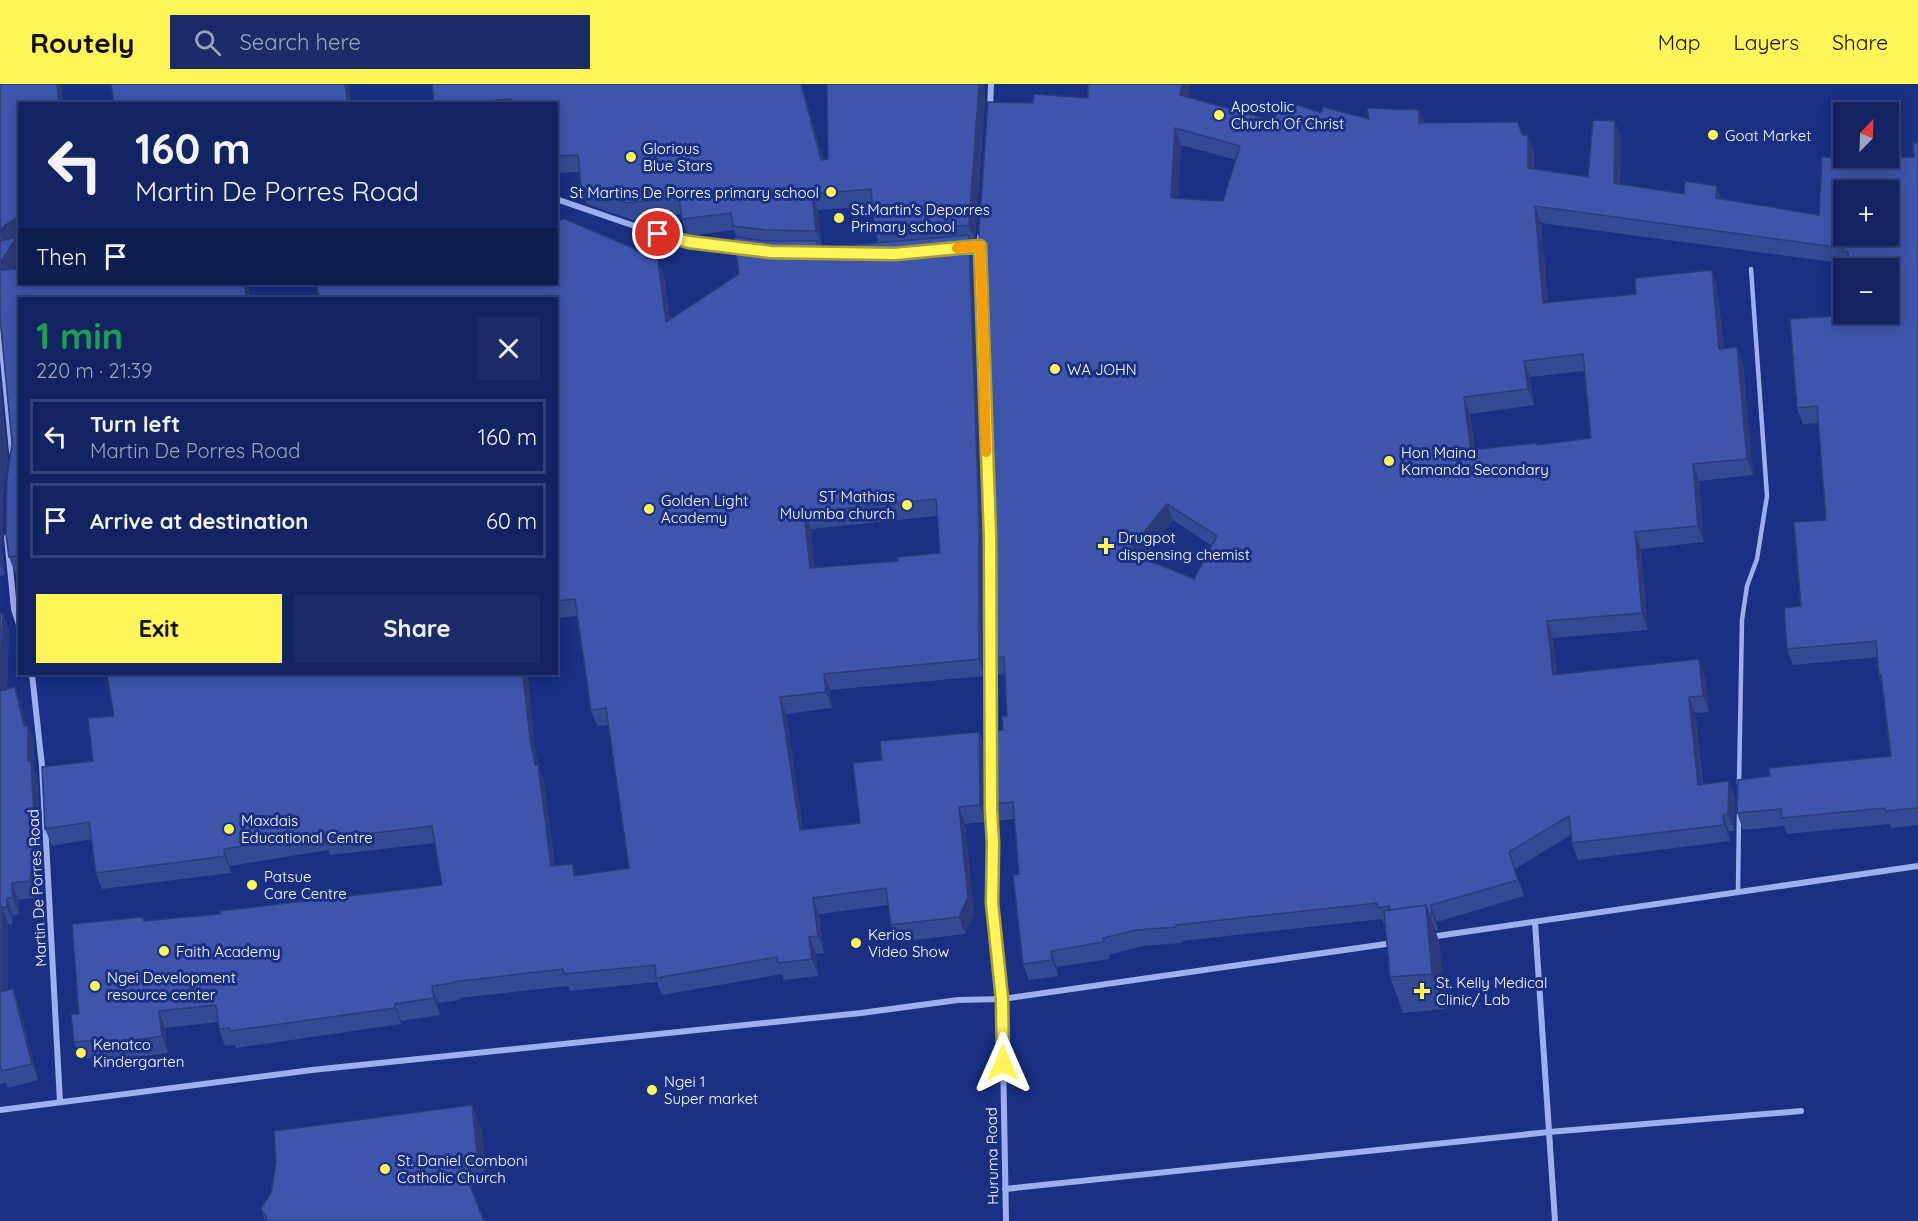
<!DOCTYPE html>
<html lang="en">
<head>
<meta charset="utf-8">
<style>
  :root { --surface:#132462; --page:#1c2c68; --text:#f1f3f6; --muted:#9da4be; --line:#324177; --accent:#fff458 }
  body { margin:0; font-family:Quicksand,sans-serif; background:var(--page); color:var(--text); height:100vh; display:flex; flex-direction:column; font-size:22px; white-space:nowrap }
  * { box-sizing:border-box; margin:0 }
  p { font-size:20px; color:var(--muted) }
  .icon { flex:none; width:33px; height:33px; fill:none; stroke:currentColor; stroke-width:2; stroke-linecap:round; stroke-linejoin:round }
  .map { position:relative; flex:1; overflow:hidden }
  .side { position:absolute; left:18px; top:213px; width:540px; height:378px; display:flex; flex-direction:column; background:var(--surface); border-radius:0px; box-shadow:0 3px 15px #0003,0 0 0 2px var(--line) }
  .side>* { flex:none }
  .banner { position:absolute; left:18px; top:18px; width:540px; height:183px; border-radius:0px; box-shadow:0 3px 15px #0003,0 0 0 2px var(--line); background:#132462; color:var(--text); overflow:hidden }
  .needle { width:39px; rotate:23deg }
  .controls { position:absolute; left:1833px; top:18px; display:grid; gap:12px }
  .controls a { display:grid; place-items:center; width:66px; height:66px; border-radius:0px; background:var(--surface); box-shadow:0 3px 15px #0003,0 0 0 2px var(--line); font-size:30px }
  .pin { position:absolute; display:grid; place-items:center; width:51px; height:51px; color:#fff; margin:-26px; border:3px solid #fff; border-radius:50%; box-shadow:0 2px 6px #0007 }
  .me { position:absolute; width:66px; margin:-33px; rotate:0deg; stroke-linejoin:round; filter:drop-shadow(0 0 4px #0008) }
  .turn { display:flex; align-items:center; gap:21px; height:126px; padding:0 18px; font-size:27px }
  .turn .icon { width:78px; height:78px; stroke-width:2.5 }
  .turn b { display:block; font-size:42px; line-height:51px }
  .then { display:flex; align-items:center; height:57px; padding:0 18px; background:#0003; gap:12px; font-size:22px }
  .round { display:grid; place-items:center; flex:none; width:63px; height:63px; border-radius:0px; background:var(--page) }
  .headline { display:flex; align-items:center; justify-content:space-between; height:102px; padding:0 18px }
  h1 { font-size:36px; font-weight:700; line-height:45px; color:#1e9e55 }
  .action { display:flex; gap:12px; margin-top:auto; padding:12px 18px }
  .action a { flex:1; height:69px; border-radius:0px; background:var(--accent); color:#111; font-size:24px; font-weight:700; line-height:69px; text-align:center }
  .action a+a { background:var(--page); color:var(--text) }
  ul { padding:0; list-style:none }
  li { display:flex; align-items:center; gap:18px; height:75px; margin:0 12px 9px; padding:0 6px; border:3px solid var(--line); border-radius:0px }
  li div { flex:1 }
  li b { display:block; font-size:22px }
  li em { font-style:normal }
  header { display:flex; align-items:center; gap:36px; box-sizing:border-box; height:84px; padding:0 30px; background:var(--accent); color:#111 }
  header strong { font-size:28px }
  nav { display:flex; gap:33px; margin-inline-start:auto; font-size:21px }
  .search { width:420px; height:54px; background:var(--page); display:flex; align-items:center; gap:15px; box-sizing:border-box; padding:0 21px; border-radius:0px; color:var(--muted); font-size:22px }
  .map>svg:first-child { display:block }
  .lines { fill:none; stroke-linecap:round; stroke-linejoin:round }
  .service { stroke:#9dafec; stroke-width:4.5 }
  .minor { stroke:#9dafec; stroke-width:6 }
  .wall { fill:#344a93; fill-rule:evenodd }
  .shaded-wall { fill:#2b3c78 }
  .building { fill:#3d56ab; stroke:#2b3c78; stroke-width:1.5; fill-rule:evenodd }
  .route-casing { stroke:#a69f39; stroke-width:15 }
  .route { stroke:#fff458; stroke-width:10 }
  .slow { stroke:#f59e0b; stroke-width:10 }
  .poi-dot { fill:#fff458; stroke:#193083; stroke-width:2 }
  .labels { text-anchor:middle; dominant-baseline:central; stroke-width:6; stroke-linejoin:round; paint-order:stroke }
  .poi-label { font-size:15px; fill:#fff; stroke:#193083; text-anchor:start }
  .street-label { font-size:15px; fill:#fff; stroke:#193083 }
</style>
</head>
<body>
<header>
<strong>Routely</strong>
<div class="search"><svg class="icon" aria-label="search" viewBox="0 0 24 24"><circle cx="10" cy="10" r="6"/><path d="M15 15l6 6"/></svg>Search here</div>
<nav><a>Map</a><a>Layers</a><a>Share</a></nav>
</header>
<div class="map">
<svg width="1918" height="1137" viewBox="0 0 1918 1137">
  <rect width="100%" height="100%" fill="#193083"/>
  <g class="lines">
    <path class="service" d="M1739 700 1742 536 1747 502 1757 475 1767 412 1751 185
      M1738 808 1739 730"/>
    <path class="minor" d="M990 26 991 0
      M556 115 658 150 689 158 743 165
      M980 153 981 191
      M0 243 12 368
      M985 297 990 455
      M7 453 14 525 20 544
      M990 567 991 653
      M32 590 42 682 60 1018
      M991 711 993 759 992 819 1002 915 1006 1137
      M1535 838 1555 1137
      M1430 853 1918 782
      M0 1026 312 986 861 929 958 916 1002 915 1393 859
      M1005 1105 1549 1048 1801 1027"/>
  </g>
  <path class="wall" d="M0 0H64H61L63 20H20L17 153 20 159V175L13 185 20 200H248L250 214H20V489H15L9 473 12 359 0 238Z
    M432 0H802L823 76 828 75 985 16 975 157H971L975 168 985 453V592L830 606 832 624 786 630 803 746 860 739 882 676 979 648 986 665V738L965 740 974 830 965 850 897 858 891 841 888 821 819 830 824 869 816 870 818 892 784 896 782 890 662 911 657 898 570 907 568 902 459 914 460 916 438 919 440 931 401 937V940L236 964 235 961 225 962 219 945 218 938 165 944 168 969 109 977 107 972 80 975 74 958 79 930 143 833 145 837 220 830 442 801 435 759 330 771 328 766 230 782 231 789 102 805 96 789 92 755 52 762 45 745 93 677 114 632 536 671 538 680 544 697 555 782 577 792 629 784 609 641 597 642 591 626 577 532 559 534 556 528V214L664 191 670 236 739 190 737 153 734 146 688 152 682 135 681 130 633 136 587 120 581 103 579 88 556 89V20H434ZM873 122 875 148 879 159 820 164H819H822L818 126ZM937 432 940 469 898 477 814 484 811 445Z
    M1190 0 1188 13 1274 37 1321 29 1369 35 1419 26 1424 39 1518 38 1523 51H1528L1534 67V85L1588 93 1621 53 1620 100 1819 131 1878 76 1914 73 1918 59V741L1891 744 1890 740 1787 750 1784 742 1743 746 1737 729 1770 692 1891 672 1883 602 1879 592 1878 573 1793 581 1787 565 1826 436 1819 339 1803 340 1797 324 1853 231 1848 180 1541 139 1548 219 1717 202 1724 265 1743 280 1753 391 1699 397 1704 458 1641 465 1648 546 1553 554 1557 590 1705 592 1709 628 1695 629 1703 700 1729 697 1735 714 1734 747H1729L1730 757 1578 776 1572 759 1571 751 1515 785 1524 812 1437 838 1438 846 1435 847 1439 857 1445 925 1403 929 1390 893 1385 840H1384L1382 835 1182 857V859L1142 862 1109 871 1110 875 1057 883 1058 892 1029 896 1023 880 1019 790 1015 735 997 737 991 720 1003 646 1007 632 1005 590 996 591 990 575 1033 19 1088 14ZM1181 61 1236 76 1223 117 1178 115ZM1585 287 1591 354 1537 361 1475 366 1470 330 1534 321 1530 293ZM1173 436 1212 462 1194 495 1143 474Z
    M0 297 8 376 3 410 2 468 5 491 0 492Z
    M0 530 9 546 7 605 21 620 26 642H28L34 658V685L37 693 41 765 36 813 18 816 19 831H13V840H8V906L19 922 38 996 8 1004 6 999 0 1000Z
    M472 1021 482 1048 487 1096 470 1103 484 1137H265L261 1124 271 1109Z"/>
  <path class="shaded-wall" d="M57 0H61L63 20H59Z
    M345 0H349L351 20H348Z
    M801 0H802L827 93 821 76Z
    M979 0H984L985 16 975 157 969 141Z
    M1182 0H1190L1186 27 1180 11Z
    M1419 26 1425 43 1419 39Z
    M1615 37 1621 53 1620 115 1614 99Z
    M1175 44 1181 61 1177 130 1171 114Z
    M1528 51 1534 67V101L1528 84Z
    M1717 102 1723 119 1716 114Z
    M812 110 818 126 822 164 816 147Z
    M1535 122 1541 139 1549 235 1543 219Z
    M20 131V152L17 153 20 159V175L1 204 0 179 4 164 0 152V145Z
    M969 151 975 168 985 453V592L979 575Z
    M658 175 664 191 672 255 666 238Z
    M1712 186 1717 202 1725 281 1719 265Z
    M244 200H248L250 214H247Z
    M1737 263 1743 280 1753 391 1747 375Z
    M1524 277 1530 293 1534 321 1528 305Z
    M0 297 8 376 3 410 2 468 5 491 0 479Z
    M1464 313 1470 330 1477 382 1471 366Z
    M1693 380 1699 397 1704 458 1698 442Z
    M1167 420 1173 436 1134 484 1128 468Z
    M804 429 811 445 816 501 810 484Z
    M1635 448 1641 465 1648 546 1642 529Z
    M3 530 9 546 6 623 0 607Z
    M1547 537 1553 554 1559 607 1553 591Z
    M1699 575 1705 592 1709 628 1703 612Z
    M523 590H528L536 671 539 685 538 680 544 697 557 799 551 782 530 655Z
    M824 590 830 606 832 624 826 608Z
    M15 603 21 620 28 651V642L34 658V685L37 693 41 765 36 813 30 797 28 677 24 642Z
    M780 613 786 630 806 763 800 746Z
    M1689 613 1695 629 1704 717 1698 701Z
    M979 648 986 665V738L980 721Z
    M1729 697 1735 714 1734 747 1728 730Z
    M959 723 965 740 974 830 965 850 959 833Z
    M1723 731 1729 747 1730 757 1724 741Z
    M224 765 230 782 231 789 225 772Z
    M573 780 579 796 574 792Z
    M12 799 18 816 19 831 13 814Z
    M7 814 13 831V840L7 823Z
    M813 814 819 830 824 869 818 852Z
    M1426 821 1439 857 1445 925 1432 890Z
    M1431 821 1437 838 1438 846 1432 830Z
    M2 823 8 840V924L2 907Z
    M809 853 816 870 818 892 812 875Z
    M1051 867 1057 883 1058 892 1052 876Z
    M432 902 438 919 440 931 434 914Z
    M13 905 19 922 38 996 32 980Z
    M395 920 401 937V940L395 924Z
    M159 927 165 944 168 969 162 952Z
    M472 1021 482 1048 487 1096 477 1069Z"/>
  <path class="building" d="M0 0H57L59 20H20V131L0 145Z
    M111 0H345L348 20H114Z
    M432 0H801L821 76 828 75 827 0H979L969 141 875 148 871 105 812 110 816 147 765 146 733 142 731 129 682 135 679 113 627 119 581 103 578 71 556 72V20H511V15L453 20H434Z
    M1088 0H1182L1180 11 1274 37 1281 15 1321 29 1323 23 1369 35 1367 24 1419 26V39L1518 38 1522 51H1528V84L1588 93 1593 36 1615 37 1614 99 1684 110 1685 97 1717 102 1716 114 1819 131 1822 73 1878 76V74L1914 73 1913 59H1918V724L1885 727V724L1781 734V725L1737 729 1738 696 1770 692 1769 684 1891 672 1881 591 1879 592 1876 557 1787 565 1784 524 1801 522 1794 438 1826 436 1817 322 1797 324 1790 235 1853 231V230H1888V184H1849L1848 168 1843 167V164L1535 122 1543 219 1636 210 1635 194 1712 186 1719 265 1737 263 1747 375 1693 380 1698 442 1635 448 1642 529 1547 537 1553 591 1699 575 1703 612 1689 613 1698 701 1729 697 1728 730 1723 731 1724 741 1572 759 1569 732 1509 768 1518 796 1431 821 1432 830H1429L1426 821 1390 826 1389 822 1378 824 1377 819 1176 841V843L1136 846 1103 854 1104 858 1051 867 1052 876 1023 880 1013 791 1019 790 1013 718 991 720 990 708V647L1003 646 1002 632H1007L1004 573 990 575 989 436 979 146 988 18 1033 19 1034 10 1088 14ZM1175 44 1240 62 1223 117 1171 114ZM1844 106H1888V152H1844ZM1583 270 1591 354 1537 361 1536 359 1471 366 1464 313 1528 305 1524 277ZM1167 420 1217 452 1194 495 1128 468Z
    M565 135 658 175 666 238 739 190 734 153 765 157H817L818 164 969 151 979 436V575L824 590 826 608 780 613 800 746 860 739 853 679 882 676 880 657 979 648 980 721 959 723 968 813 959 833 891 841 886 804 813 814 818 852 809 853 812 875 778 879 777 873 656 894 655 881 564 890 563 885 453 898V899L432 902 434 914 395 920V924L230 947V944L219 945 216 921 159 927 162 952 103 961 102 956 74 958 71 930H79L72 840 143 833 144 837 220 830V827L442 801 432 742 324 755V749L224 765 225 772 96 789 89 738 45 745 42 683 93 677 88 634 114 632 107 590H523L530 655 535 681 538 680 551 782 573 780 574 792 629 784 606 624 591 626 575 515 556 517V214H319L317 200H556V137ZM936 415 940 469 897 473 898 477 810 484 804 429Z
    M17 153 0 179V157Z
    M20 185V200H244L247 214H20V471L9 473 6 451 7 394 12 359 0 234V186Z
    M0 342 2 359 0 371Z
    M0 530H3L0 607 15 603 24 642H28V677H31L35 749 30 797 12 799 13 814H7V823H2V907L13 905 32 980 2 987 0 982Z
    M1426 821 1432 890 1390 893 1384 827Z
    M472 1021 477 1069 460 1076 484 1137H268L261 1124 271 1109 276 1078 274 1047Z"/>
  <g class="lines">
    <defs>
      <path id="route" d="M658 150 689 158 771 168 895 170 980 162 990 453 991 725 993 759 992 819 1002 915 1003 979"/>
    </defs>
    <use href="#route" class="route-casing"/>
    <use href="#route" class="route"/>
    <path class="slow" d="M957 164 980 162 984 272 986 368"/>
  </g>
  <g class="poi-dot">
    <circle cx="1219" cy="31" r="6"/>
    <circle cx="1713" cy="51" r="6"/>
    <circle cx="631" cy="73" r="6"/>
    <circle cx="831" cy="108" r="6"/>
    <circle cx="839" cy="134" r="6"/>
    <circle cx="1055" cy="285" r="6"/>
    <circle cx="1389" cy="377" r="6"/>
    <circle cx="907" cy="421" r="6"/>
    <circle cx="649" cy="425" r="6"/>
    <path d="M1103 453h6v6h6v6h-6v6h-6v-6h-6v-6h6z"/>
    <circle cx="229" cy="745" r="6"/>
    <circle cx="252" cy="801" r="6"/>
    <circle cx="856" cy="859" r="6"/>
    <circle cx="164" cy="867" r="6"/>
    <circle cx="95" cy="902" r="6"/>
    <path d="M1419 898h6v6h6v6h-6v6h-6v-6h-6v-6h6z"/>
    <circle cx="81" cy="969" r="6"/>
    <circle cx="652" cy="1006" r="6"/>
    <circle cx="385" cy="1085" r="6"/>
  </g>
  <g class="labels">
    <g class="poi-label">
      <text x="1231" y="22">Apostolic<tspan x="1231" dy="17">Church Of Christ</tspan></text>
      <text x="1725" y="51">Goat Market</text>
      <text x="643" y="64">Glorious<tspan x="643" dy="17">Blue Stars</tspan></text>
      <text x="819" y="108" text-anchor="end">St Martins De Porres primary school</text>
      <text x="851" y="125">St.Martin's Deporres<tspan x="851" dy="17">Primary school</tspan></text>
      <text x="1067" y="285">WA JOHN</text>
      <text x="1401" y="368">Hon Maina<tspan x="1401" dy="17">Kamanda Secondary</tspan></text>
      <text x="895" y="412" text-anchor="end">ST Mathias<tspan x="895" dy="17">Mulumba church</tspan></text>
      <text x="661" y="416">Golden Light<tspan x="661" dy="17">Academy</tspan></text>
      <text x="1118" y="453">Drugpot<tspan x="1118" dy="17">dispensing chemist</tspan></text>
      <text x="241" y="736">Maxdais<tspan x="241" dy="17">Educational Centre</tspan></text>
      <text x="264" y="792">Patsue<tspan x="264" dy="17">Care Centre</tspan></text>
      <text x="868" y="850">Kerios<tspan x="868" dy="17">Video Show</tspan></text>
      <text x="176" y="867">Faith Academy</text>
      <text x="107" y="893">Ngei Development<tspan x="107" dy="17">resource center</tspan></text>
      <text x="1436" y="898">St. Kelly Medical<tspan x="1436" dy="17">Clinic/ Lab</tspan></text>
      <text x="93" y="960">Kenatco<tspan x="93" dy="17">Kindergarten</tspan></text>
      <text x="664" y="997">Ngei 1<tspan x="664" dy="17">Super market</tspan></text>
      <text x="397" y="1076">St. Daniel Comboni<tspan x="397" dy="17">Catholic Church</tspan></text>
    </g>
    <g class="street-label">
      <text transform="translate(37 804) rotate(-93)">Martin De Porres Road</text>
      <text transform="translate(992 1072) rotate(-91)">Huruma Road</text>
    </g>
  </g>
</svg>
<div class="controls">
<a><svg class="needle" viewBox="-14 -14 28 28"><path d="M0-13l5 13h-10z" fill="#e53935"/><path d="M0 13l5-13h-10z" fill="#9da4be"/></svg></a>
<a>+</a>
<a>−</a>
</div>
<div class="pin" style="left:658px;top:150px;background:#d93025"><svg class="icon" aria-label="arrive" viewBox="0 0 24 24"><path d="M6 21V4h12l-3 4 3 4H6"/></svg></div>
<svg class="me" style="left:1003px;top:979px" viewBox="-20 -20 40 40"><path d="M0-17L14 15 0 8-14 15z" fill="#fff458" stroke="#fff" stroke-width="4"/></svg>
<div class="banner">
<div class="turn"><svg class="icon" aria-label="left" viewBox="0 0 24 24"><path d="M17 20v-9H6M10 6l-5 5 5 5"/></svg><div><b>160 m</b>Martin De Porres Road</div></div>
<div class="then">Then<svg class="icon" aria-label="arrive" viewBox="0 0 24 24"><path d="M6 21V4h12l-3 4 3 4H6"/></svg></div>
</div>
<section class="side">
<div class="headline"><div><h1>1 min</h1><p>220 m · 21:39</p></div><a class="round"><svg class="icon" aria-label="close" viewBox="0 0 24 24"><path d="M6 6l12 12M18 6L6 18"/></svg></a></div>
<ul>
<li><svg class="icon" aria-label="left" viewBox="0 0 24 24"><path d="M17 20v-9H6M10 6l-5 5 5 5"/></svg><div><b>Turn left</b><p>Martin De Porres Road</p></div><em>160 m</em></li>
<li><svg class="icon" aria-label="arrive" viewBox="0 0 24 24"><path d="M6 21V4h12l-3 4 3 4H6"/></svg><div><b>Arrive at destination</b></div><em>60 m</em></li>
</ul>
<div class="action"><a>Exit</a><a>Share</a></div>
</section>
</div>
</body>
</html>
